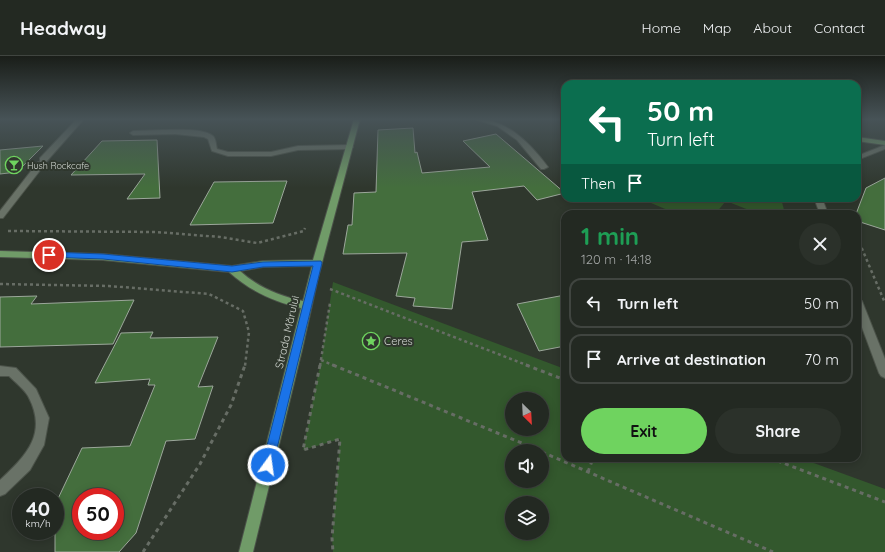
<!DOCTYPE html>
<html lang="en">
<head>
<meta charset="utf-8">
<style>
  :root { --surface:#232922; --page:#2b312a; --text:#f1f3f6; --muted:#a3a6a5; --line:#404540; --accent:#6fd35f }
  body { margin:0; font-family:Quicksand,sans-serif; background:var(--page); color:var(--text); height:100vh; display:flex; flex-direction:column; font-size:15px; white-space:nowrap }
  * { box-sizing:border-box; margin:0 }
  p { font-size:13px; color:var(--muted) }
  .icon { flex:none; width:22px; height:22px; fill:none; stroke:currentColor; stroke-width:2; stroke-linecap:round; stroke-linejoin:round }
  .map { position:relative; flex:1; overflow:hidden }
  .sheet { position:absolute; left:561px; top:154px; width:300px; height:252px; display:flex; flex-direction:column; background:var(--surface); border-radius:12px; box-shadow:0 2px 10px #0003,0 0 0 1px var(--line) }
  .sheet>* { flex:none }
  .hud { position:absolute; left:561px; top:24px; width:300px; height:122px; border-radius:12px; box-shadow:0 2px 10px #0003,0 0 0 1px var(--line); background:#0b6e4f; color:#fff; overflow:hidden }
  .needle { width:26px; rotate:156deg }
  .controls { position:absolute; left:505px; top:336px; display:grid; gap:8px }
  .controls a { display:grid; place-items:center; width:44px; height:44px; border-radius:50%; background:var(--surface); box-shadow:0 2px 10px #0003,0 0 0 1px var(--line); font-size:20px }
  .speed { position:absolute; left:12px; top:432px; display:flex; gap:8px; font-size:20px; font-weight:700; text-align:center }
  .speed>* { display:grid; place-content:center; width:52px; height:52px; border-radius:50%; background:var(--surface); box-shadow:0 2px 10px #0003,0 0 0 1px var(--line); line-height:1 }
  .speed small { font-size:10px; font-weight:400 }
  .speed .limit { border:6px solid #d22; background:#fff; color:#111 }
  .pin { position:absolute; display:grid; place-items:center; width:34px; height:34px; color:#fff; margin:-17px; border:2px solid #fff; border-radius:50%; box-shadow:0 1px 4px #0007 }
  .me { position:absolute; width:44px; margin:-22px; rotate:14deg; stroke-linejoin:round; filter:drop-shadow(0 0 3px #0008) }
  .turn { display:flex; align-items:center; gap:14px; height:84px; padding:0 20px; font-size:18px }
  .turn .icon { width:52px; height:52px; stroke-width:2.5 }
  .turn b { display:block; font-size:28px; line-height:34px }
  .then { display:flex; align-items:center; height:38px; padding:0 20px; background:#0003; gap:8px; font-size:15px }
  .round { display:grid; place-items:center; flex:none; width:42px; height:42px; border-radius:21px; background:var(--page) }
  .headline { display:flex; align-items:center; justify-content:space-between; height:68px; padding:0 20px }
  h1 { font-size:24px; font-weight:700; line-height:30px; color:#1e9e55 }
  .cta { display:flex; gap:8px; margin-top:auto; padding:8px 20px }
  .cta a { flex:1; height:46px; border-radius:24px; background:var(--accent); color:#111; font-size:16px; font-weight:700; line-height:46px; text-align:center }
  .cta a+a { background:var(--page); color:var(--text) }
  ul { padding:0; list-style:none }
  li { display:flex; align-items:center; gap:12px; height:50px; margin:0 8px 6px; padding:0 12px; border:2px solid var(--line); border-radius:12px }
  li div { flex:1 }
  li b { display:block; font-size:15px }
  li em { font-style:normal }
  header { display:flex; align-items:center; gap:24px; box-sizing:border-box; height:56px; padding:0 20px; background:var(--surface); border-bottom:1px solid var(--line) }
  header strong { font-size:19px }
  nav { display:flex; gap:22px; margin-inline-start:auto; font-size:14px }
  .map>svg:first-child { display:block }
  .green { fill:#33582d; fill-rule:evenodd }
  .building { fill:#446e3d; stroke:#9ca79b; fill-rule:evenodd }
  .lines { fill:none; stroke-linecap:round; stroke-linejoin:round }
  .minor-casing { stroke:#4b5249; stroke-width:2 }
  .major-casing { stroke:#4b5249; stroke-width:2 }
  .path-far1 { stroke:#676d65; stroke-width:2.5; stroke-dasharray:3 3; stroke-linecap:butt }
  .path { stroke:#676d65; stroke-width:3; stroke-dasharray:4 4; stroke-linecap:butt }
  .minor { fill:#697267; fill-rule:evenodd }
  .major { fill:#709b68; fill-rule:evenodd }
  .route { fill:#1a73e8; stroke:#114b97 }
  .labels { text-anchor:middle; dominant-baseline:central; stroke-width:4; stroke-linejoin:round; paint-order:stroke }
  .far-poi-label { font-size:9px; fill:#d0d5cf; stroke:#2f372d; text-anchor:start }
  .street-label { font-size:11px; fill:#d0d5cf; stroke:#2f372d }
  .poi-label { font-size:11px; fill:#d0d5cf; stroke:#2f372d; text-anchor:start }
</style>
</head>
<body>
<header>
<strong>Headway</strong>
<nav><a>Home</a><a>Map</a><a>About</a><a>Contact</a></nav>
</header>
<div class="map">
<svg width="885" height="496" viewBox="0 0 885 496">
  <rect width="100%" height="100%" fill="#2f372d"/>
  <path class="green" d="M644 142H781L785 158H759L726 145 715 158H677L651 147Z
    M333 226 565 313V402H800L885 433V496H333L332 482 340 383 303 394 321 304ZM512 343H542V373H512ZM512 395H542V425H512ZM512 447H542V477H512Z"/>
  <path class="building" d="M413 72 415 97 417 96 422 117 490 111 463 85 496 78 565 137 537 144 524 130 472 136 488 184 462 186 452 253 413 250 415 242 396 240 407 197 343 198 348 169H352L354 137 376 136 378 74Z
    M157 84 160 142 127 143 145 118 71 119 102 85Z
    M43 90 17 116 0 118V94Z
    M885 122V174L857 165 856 158 866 132Z
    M287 125 273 167 190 169 214 126Z
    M565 239V290L539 295 517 248Z
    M37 240 31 248 134 244 113 288 0 291V241Z
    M153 276 150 282 218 281 198 331 213 330 195 383 166 385 136 477 119 496H55V449L82 392 130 390 155 329H148L150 323 95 327 121 277ZM81 441H115V475H81Z"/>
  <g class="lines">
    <defs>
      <path id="minor" d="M77 63H84L46 106H40V102Z
        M474 63C507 63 529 86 548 111L544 113H541L517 84 497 70Z
        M162 74C174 74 204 72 213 80 216 83 216 89 217 93L228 96H271L298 90 350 89 353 91 350 93 298 94 271 100H228L212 95 208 83 204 81 175 78 133 79 130 77 133 75Z
        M885 89V93L857 104V100Z
        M38 106H41L45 108 3 162H0V155Z
        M814 142H822L828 158H820Z
        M857 241 862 245 885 303V322L881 320 879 317 857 258Z
        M0 310 16 312 36 333 49 362 44 389 30 414 5 438 0 440V424C27 399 48 377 28 340 24 333 15 326 9 320H0Z"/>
      <path id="major" d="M354 63H360L318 222 302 294 253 496H239L301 252C274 246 250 235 229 216L103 204 0 201V195L103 198 232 210 263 205 313 204ZM312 210 303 245C279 240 258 231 240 215L263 211Z
        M857 81 885 85V89L857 85Z"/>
    </defs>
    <use href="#minor" class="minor-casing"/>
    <use href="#major" class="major-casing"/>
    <path class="path-far1" d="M8 175 156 176 220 181 257 187 304 175 305 172
      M857 181 885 247
      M0 228 109 230 209 238 243 255 249 276 245 310
      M330 233 529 310
      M321 304 335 310
      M320 310 330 247"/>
    <path class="path" d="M320 309 303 394 340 383 332 482 333 496
      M333 309 541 395
      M526 309 565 324
      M542 396 773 496
      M770 402 885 446
      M588 416 593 402
      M143 496 200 408 231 349 245 309"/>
    <use href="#minor" class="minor"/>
    <use href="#major" class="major"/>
  </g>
  <linearGradient id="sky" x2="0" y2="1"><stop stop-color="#1a1e19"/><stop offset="0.48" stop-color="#475357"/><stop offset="1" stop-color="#475357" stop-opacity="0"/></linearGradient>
  <rect width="885" height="132" fill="url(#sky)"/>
  <path class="route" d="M49 196 103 198 232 210 263 206 321 205 322 207 272 413 268 415 263 413 262 409 313 210 263 211 232 216 103 203 46 201 45 199Z"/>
  <defs>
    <symbol id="bar-ring" viewBox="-11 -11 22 22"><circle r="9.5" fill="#2f372d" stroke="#6fd35f" stroke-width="1.5"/><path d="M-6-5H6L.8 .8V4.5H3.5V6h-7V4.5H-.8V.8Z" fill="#6fd35f"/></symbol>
    <symbol id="sight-ring" viewBox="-11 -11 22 22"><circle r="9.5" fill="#2f372d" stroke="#6fd35f" stroke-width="1.5"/><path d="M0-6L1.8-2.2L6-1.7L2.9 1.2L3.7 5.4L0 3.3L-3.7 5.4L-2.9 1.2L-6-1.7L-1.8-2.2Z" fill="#6fd35f"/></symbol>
  </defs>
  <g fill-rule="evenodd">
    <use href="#bar-ring" x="4" y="99" width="20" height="20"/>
    <use href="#sight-ring" x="361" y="275" width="20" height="20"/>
  </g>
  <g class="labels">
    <g class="far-poi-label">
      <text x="27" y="109">Hush Rockcafe</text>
    </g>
    <g class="street-label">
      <text transform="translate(287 276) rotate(-77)">Strada Mărului</text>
    </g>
    <g class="poi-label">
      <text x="384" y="285">Ceres</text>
    </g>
  </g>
</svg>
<div class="controls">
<a><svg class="needle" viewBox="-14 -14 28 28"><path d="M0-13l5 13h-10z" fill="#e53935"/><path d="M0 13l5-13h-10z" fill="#a3a6a5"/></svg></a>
<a><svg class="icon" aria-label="sound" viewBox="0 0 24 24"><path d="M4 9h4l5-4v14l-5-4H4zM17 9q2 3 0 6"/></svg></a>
<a><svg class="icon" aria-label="layers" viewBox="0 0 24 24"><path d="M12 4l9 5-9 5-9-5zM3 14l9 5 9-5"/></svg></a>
</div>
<div class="speed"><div>40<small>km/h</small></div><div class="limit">50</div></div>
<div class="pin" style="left:49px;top:199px;background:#d93025"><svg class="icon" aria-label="arrive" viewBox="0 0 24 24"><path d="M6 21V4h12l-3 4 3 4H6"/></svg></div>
<svg class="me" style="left:268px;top:409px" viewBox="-20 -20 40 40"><circle r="17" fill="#1a73e8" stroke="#fff" stroke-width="3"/><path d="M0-11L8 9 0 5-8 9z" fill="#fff"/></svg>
<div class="hud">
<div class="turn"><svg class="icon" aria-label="left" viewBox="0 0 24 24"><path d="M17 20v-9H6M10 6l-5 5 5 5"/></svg><div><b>50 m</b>Turn left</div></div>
<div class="then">Then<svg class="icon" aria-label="arrive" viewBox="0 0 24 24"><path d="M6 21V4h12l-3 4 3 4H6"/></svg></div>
</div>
<section class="sheet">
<div class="headline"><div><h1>1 min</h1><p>120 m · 14:18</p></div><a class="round"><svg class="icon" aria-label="close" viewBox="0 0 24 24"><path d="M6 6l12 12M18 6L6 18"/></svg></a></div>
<ul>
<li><svg class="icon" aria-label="left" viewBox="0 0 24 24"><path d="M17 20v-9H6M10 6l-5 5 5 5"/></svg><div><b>Turn left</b></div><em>50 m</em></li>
<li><svg class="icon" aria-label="arrive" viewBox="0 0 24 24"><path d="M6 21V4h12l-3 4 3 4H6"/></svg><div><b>Arrive at destination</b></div><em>70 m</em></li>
</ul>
<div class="cta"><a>Exit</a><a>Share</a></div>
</section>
</div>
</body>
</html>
